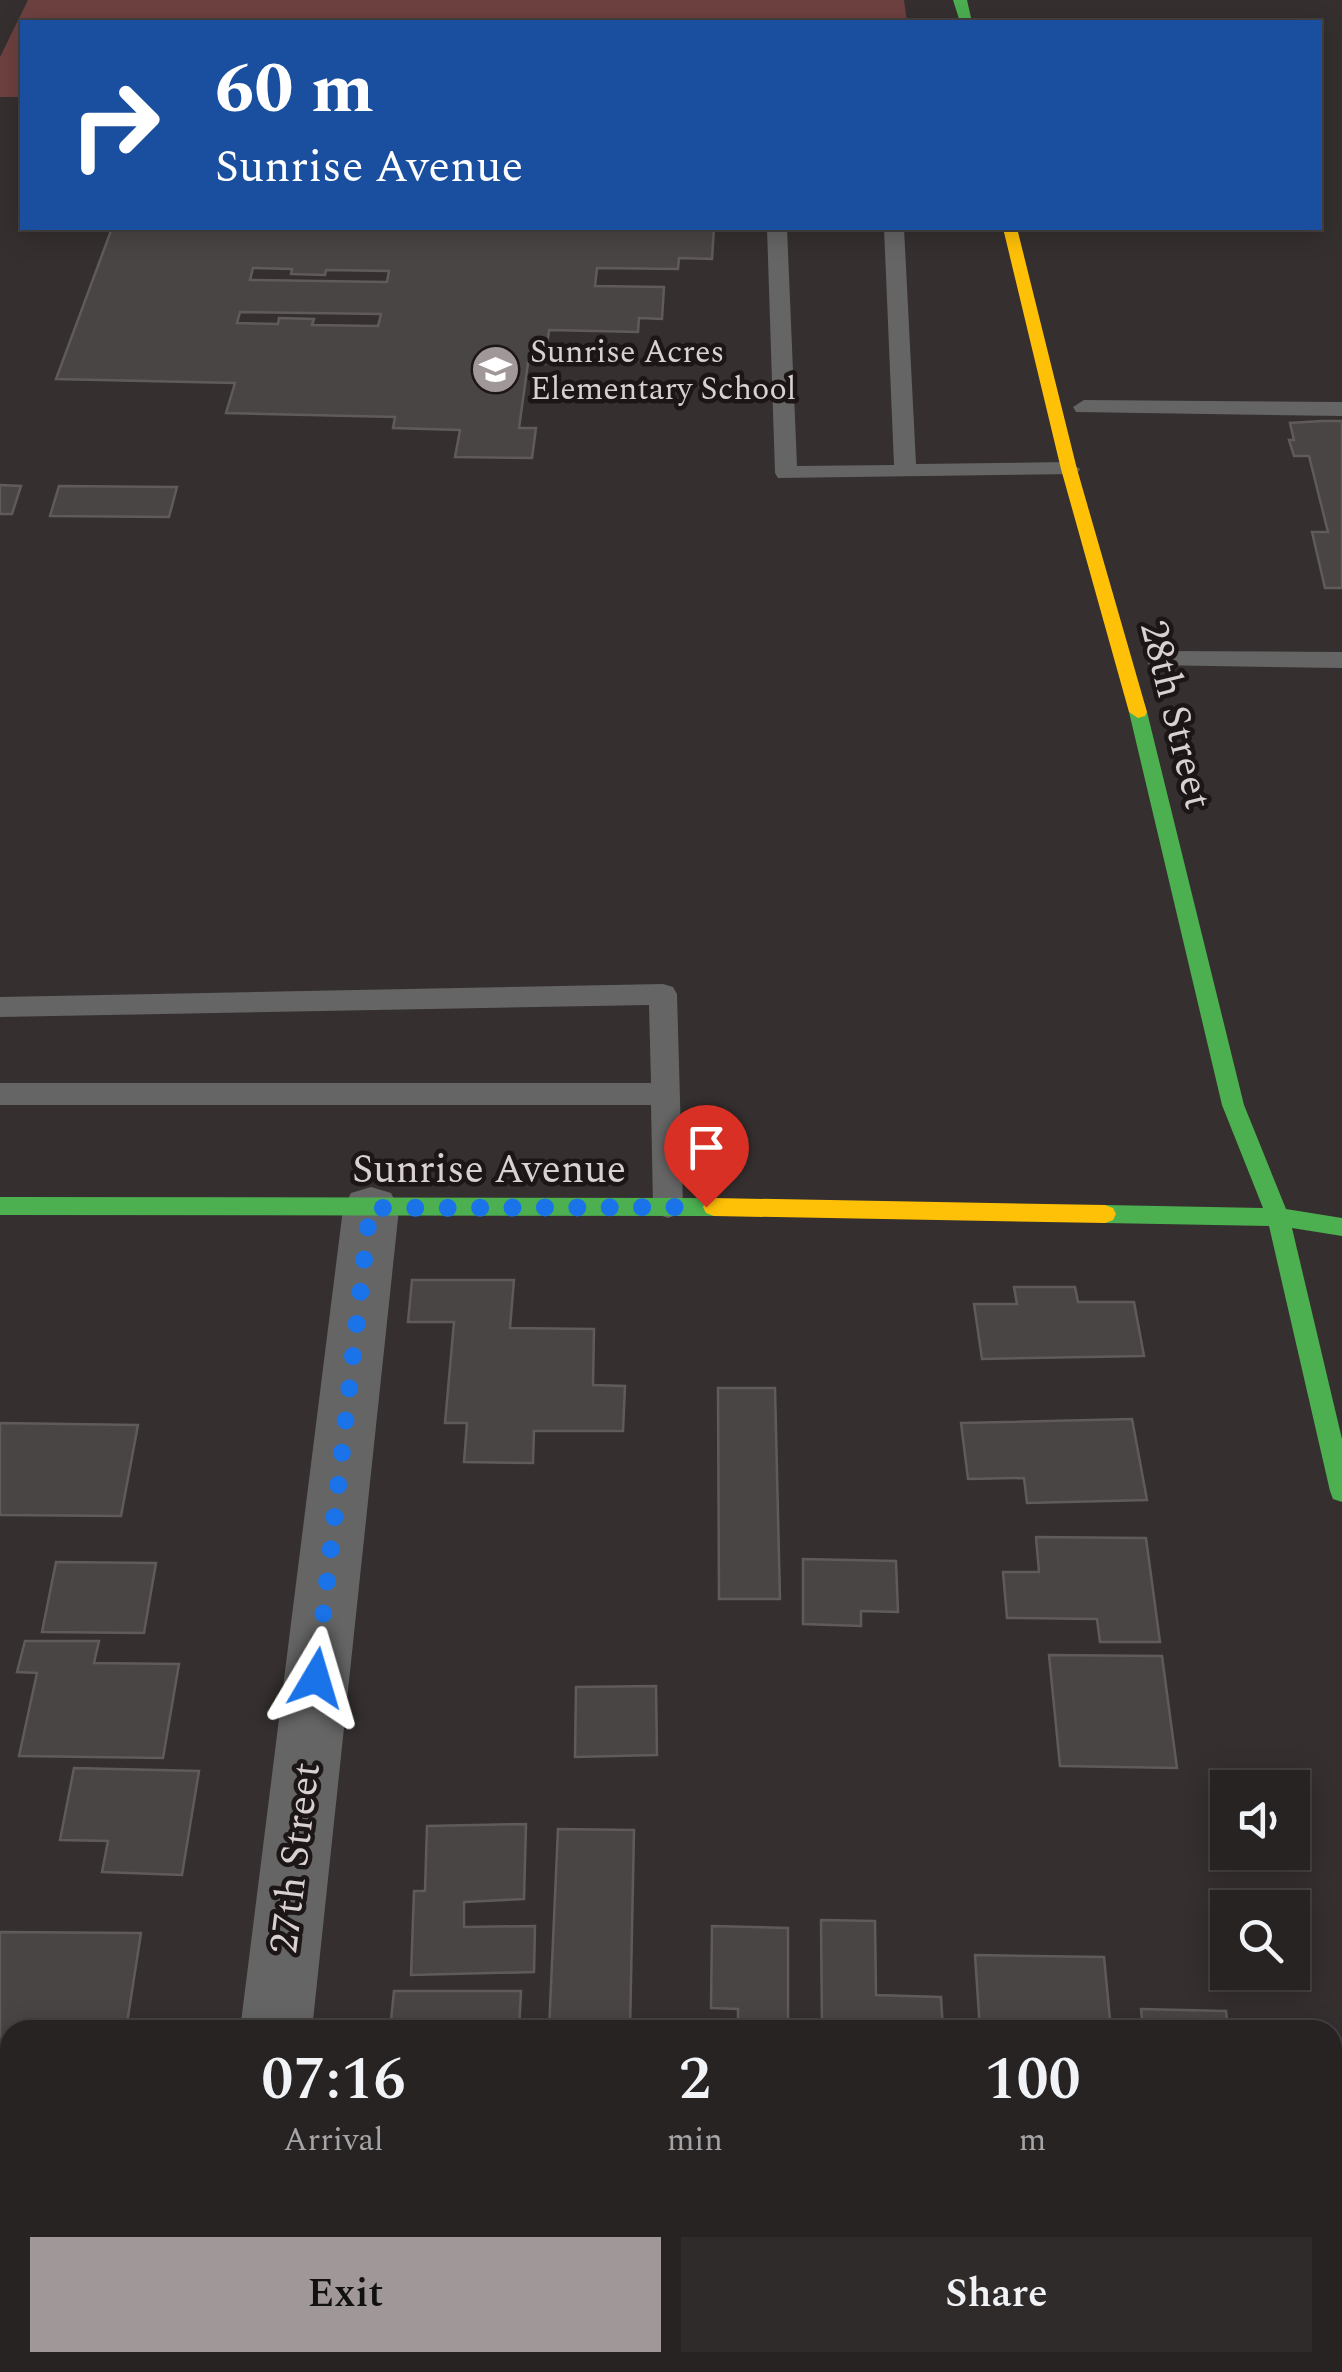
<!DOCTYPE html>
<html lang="en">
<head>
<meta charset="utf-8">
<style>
  :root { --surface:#282323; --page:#302b2b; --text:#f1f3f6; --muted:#a5a4a6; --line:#444041; --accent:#a09898 }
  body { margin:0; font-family:Spectral,serif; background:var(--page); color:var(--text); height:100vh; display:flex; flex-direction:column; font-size:38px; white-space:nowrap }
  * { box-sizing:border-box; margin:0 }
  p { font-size:32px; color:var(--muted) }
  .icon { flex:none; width:55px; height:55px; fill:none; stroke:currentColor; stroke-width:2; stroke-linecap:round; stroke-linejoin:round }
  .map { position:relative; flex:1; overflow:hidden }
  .sheet { position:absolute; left:0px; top:2020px; width:1342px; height:352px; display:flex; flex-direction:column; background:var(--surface); border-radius:30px 30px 0 0; box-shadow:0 5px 25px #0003,0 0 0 2px var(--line) }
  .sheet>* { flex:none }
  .top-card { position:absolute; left:20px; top:20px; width:1302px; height:210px; border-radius:0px; box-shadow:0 5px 25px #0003,0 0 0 2px var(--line); background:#1a4fa0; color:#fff; overflow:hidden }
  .buttons { position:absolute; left:1210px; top:1770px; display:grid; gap:20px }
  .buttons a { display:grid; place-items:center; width:100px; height:100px; border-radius:0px; background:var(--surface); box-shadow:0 5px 25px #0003,0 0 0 2px var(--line); font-size:50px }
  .pin { position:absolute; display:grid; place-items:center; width:85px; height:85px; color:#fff; margin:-102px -42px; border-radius:50% 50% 50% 0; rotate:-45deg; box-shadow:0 0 10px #0007 }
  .pin .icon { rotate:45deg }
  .me { position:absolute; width:110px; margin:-55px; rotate:7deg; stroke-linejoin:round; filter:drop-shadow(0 0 8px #0008) }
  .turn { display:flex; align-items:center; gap:35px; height:210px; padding:0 30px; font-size:45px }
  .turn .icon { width:130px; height:130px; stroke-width:2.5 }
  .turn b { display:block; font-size:70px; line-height:85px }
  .eta { display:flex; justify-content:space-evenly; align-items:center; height:170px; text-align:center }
  .eta b { font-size:60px; font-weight:600; line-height:70px }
  .action { display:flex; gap:20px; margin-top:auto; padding:20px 30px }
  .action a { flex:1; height:115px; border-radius:0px; background:var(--accent); color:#111; font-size:40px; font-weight:600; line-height:115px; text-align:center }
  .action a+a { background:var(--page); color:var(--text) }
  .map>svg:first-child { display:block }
  .green { fill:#6d413f }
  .building { fill:#4a4545; stroke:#605b5b; stroke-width:2.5; fill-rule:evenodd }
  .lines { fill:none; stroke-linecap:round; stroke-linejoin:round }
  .lane { fill:#656565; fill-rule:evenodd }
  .street { fill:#656565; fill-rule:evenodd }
  .fast { fill:#4caf50; fill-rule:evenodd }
  .slow { fill:#ffc107; fill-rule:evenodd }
  .route { stroke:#1a73e8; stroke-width:18; stroke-dasharray:0 32.4 }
  .labels { text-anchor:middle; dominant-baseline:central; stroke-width:9; stroke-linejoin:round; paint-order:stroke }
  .far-poi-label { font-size:32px; fill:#d9d1d1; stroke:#1c1616; text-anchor:start }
  .street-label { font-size:40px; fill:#d9d1d1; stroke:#1c1616 }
</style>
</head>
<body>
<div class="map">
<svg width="1342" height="2372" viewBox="0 0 1342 2372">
  <rect width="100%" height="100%" fill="#352f2f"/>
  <path class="green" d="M28 0H904L907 22H22V97H0V57Z"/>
  <path class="building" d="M112 228H714L712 259 679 258 678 269 597 268 595 286 664 287 662 319 639 318 638 332 549 330 545 364 528 363 519 428H536L532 458 455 457 460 430 393 428 395 417 226 413 235 383 56 379ZM253 268 292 269 291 274 325 275 326 270 389 271 387 282 250 280ZM240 312 381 314 378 326 312 325 314 319 279 318 278 324 237 323Z
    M1322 421H1342V588H1325L1312 532H1328L1309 456H1294L1289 440H1294L1290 423Z
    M0 485 21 486 12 514H0Z
    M59 486 177 487 169 517 50 516Z
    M412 1280H514L510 1328 594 1329 593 1385 625 1386 623 1431H534L533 1463 464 1462 467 1423H445L454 1322H408Z
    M1014 1287H1075L1078 1302H1134L1144 1356 982 1359 974 1304H1017Z
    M718 1388H775L780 1599H719Z
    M1132 1419 1147 1500 1027 1503 1024 1478 968 1479 961 1423Z
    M0 1423 138 1425 121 1516 0 1515Z
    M1036 1537 1146 1538 1160 1642H1100L1097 1619 1007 1618 1003 1572H1039Z
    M803 1559 896 1561 898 1612 861 1611V1626L803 1624Z
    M56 1562 156 1563 144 1633 42 1632Z
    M25 1641H99L94 1663 179 1664 163 1758 19 1756 37 1673 17 1672Z
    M1049 1655 1162 1656 1177 1768 1060 1766Z
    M656 1686 657 1755 575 1757 576 1687Z
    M74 1768 199 1771 182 1875 102 1872 108 1841 60 1840Z
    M526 1824 524 1899 464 1902V1927L535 1926 534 1972 411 1975 414 1891H425L427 1826Z
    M558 1829 634 1830 630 2030H549Z
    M821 1920 875 1921 876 1995 941 1997 943 2030H822Z
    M712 1926 788 1928V2030H738V2009L711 2008Z
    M0 1932 141 1933 126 2030H10V2100H0Z
    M975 1955 1104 1957 1111 2030H980Z
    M394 1991H521L519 2030H390Z
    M1141 2009 1226 2011 1228 2030H1143Z"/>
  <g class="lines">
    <path class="lane" d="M767 228H787L797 466 894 465 884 228H904L916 464 1069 462 1080 469 1077 474 778 478 775 473Z
      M1084 400 1342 402V416L1076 412 1073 407Z
      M1158 651 1342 652V668L1149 665 1146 659Z
      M663 984 673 987 677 994 683 1206 679 1214 668 1218 657 1214 653 1206 651 1105H0V1083H651L649 1005 0 1017V997Z"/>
    <path class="street" d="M371 1187 391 1193 399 1209 312 2030H240L343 1209 351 1193Z
      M0 2207H10V2283H0Z
      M1332 2226H1342V2302H1332Z
      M199 2362H277L276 2372H198Z"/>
    <path class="fast" d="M953 0H967L972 22H960Z
      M1138 706 1147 712 1244 1105 1286 1209 1342 1218V1236L1292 1228 1342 1439V1502L1333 1499 1330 1491 1269 1226 1105 1223 1097 1220 1094 1214 1097 1208 1105 1205 1263 1208 1222 1105 1129 712Z
      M0 1197 714 1198 722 1201 725 1207 722 1213 714 1216 0 1215Z"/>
    <path class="slow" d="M1003 228H1017L1077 469 1147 712 1145 716 1138 718 1129 712 1061 469Z
      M714 1198 1105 1205 1113 1208 1116 1214 1113 1220 1105 1223 714 1216 706 1213 703 1207 706 1201Z"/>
  </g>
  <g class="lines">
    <path class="route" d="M316 1678 370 1208 706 1207"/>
  </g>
  <defs>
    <symbol id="school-disc" viewBox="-11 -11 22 22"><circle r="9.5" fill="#a09898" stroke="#1c1616"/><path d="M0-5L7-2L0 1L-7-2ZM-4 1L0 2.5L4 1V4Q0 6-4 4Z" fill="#fff"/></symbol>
  </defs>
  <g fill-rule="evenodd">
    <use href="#school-disc" x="468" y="342" width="55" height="55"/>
  </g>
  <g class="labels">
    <g class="far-poi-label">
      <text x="530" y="352">Sunrise Acres<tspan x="530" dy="37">Elementary School</tspan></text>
    </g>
    <g class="street-label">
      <text transform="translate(1175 715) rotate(76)">28th Street</text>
      <text x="489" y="1170">Sunrise Avenue</text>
      <text transform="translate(296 1858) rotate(-83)">27th Street</text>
    </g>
  </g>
</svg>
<div class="buttons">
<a><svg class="icon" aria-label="sound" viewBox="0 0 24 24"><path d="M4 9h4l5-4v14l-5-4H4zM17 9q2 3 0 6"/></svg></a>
<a><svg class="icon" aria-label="search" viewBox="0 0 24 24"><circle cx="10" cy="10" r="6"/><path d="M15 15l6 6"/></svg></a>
</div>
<div class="pin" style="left:706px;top:1207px;background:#d93025"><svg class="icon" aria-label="arrive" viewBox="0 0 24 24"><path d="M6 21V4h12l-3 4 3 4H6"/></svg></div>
<svg class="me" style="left:316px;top:1678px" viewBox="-20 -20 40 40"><path d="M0-17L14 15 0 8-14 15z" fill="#1a73e8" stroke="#fff" stroke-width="4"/></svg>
<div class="top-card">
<div class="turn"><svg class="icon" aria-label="right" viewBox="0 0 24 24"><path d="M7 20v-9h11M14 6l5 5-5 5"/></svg><div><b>60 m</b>Sunrise Avenue</div></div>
</div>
<section class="sheet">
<div class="eta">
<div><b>07:16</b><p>Arrival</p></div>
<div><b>2</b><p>min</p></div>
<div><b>100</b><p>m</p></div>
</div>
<div class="action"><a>Exit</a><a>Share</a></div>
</section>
</div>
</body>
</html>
